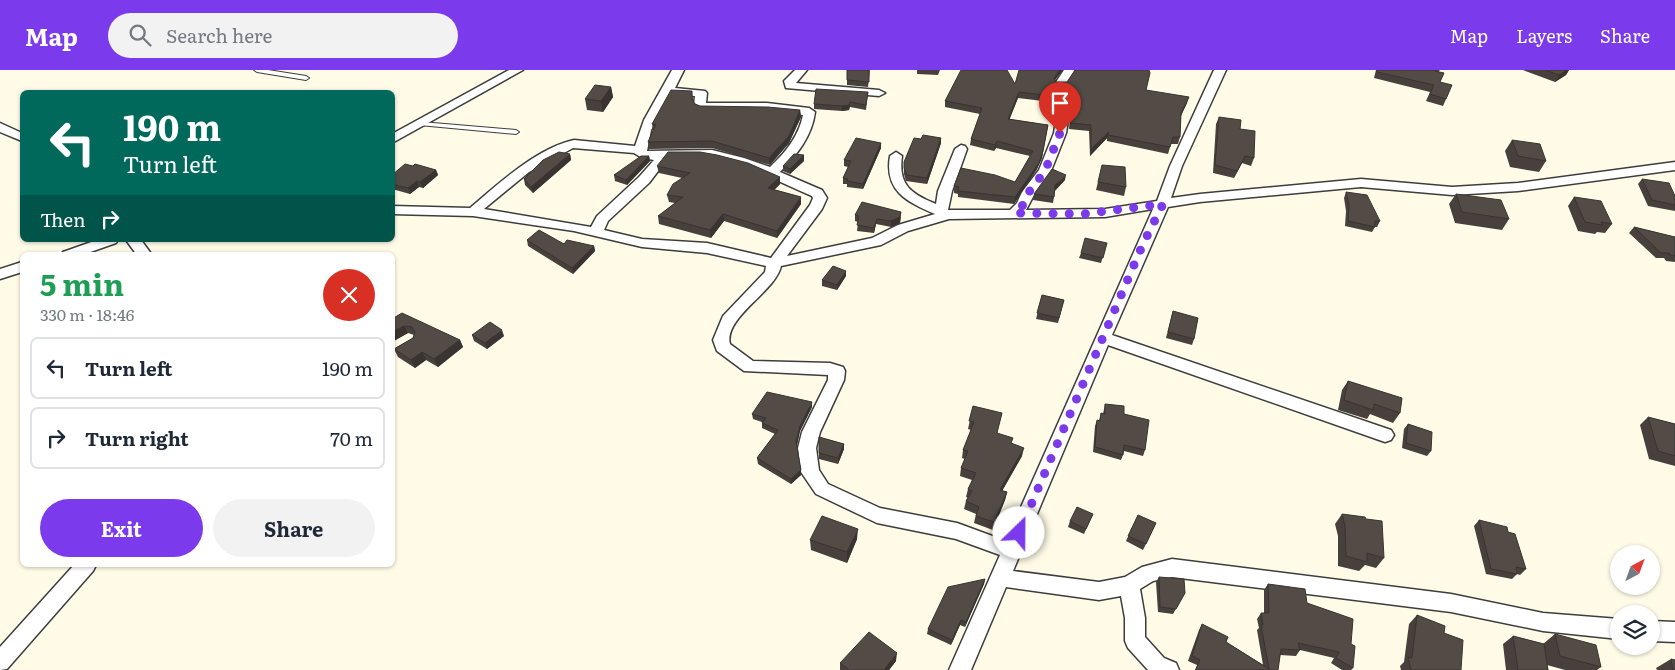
<!DOCTYPE html>
<html lang="en">
<head>
<meta charset="utf-8">
<style>
  :root { --surface:#fff; --page:#f2f2f3; --text:#1f2937; --muted:#747a83; --line:#e0e1e3; --accent:#7c3aed }
  body { margin:0; font-family:Literata,serif; background:var(--page); color:var(--text); height:100vh; display:flex; flex-direction:column; font-size:19px; white-space:nowrap }
  * { box-sizing:border-box; margin:0 }
  p { font-size:16px; color:var(--muted) }
  .icon { flex:none; width:28px; height:28px; fill:none; stroke:currentColor; stroke-width:2; stroke-linecap:round; stroke-linejoin:round }
  .map { position:relative; flex:1; overflow:hidden }
  .details { position:absolute; left:20px; top:182px; width:375px; height:315px; display:flex; flex-direction:column; background:var(--surface); border-radius:8px; box-shadow:0 1px 4px #0004 }
  .details>* { flex:none }
  .banner { position:absolute; left:20px; top:20px; width:375px; height:152px; border-radius:8px; box-shadow:0 1px 4px #0004; background:#00695c; color:#fff; overflow:hidden }
  .needle { width:32px; rotate:41deg }
  .tools { position:absolute; left:1610px; top:475px; display:grid; gap:10px }
  .tools a { display:grid; place-items:center; width:50px; height:50px; border-radius:50%; background:var(--surface); box-shadow:0 1px 4px #0004; font-size:25px }
  .pin { position:absolute; display:grid; place-items:center; width:42px; height:42px; color:#fff; margin:-51px -21px; border-radius:50% 50% 50% 0; rotate:-45deg; box-shadow:0 0 5px #0007 }
  .pin .icon { rotate:45deg }
  .me { position:absolute; width:55px; margin:-28px; rotate:23deg; stroke-linejoin:round; filter:drop-shadow(0 0 4px #0008) }
  .turn { display:flex; align-items:center; gap:18px; height:105px; padding:0 20px; font-size:22px }
  .turn .icon { width:65px; height:65px; stroke-width:2.5 }
  .turn b { display:block; font-size:35px; line-height:42px }
  .then { display:flex; align-items:center; height:48px; padding:0 20px; background:#0003; gap:10px; font-size:19px }
  .round { display:grid; place-items:center; flex:none; width:52px; height:52px; border-radius:26px; background:var(--page) }
  .head { display:flex; align-items:center; justify-content:space-between; height:85px; padding:0 20px }
  h1 { font-size:30px; font-weight:700; line-height:38px; color:#1e9e55 }
  .button { display:flex; gap:10px; margin-top:auto; padding:10px 20px }
  .button a { flex:1; height:58px; border-radius:30px; background:var(--accent); color:#fff; font-size:20px; font-weight:700; line-height:58px; text-align:center }
  .button a+a { background:var(--page); color:var(--text) }
  ul { padding:0; list-style:none }
  li { display:flex; align-items:center; gap:15px; height:62px; margin:0 10px 8px; padding:0 10px; border:2px solid var(--line); border-radius:8px }
  li div { flex:1 }
  li b { display:block; font-size:19px }
  li em { font-style:normal }
  header { display:flex; align-items:center; gap:30px; box-sizing:border-box; height:70px; padding:0 25px; background:var(--accent); color:#fff }
  header strong { font-size:24px }
  nav { display:flex; gap:28px; margin-inline-start:auto; font-size:18px }
  .search { width:350px; height:45px; background:var(--page); display:flex; align-items:center; gap:12px; box-sizing:border-box; padding:0 18px; border-radius:28px; color:var(--muted); font-size:19px }
  .map>svg:first-child { display:block }
  .lines { fill:none; stroke-linecap:round; stroke-linejoin:round }
  .service-casing { stroke:#3d3d3d; stroke-width:2 }
  .minor-casing { stroke:#3d3d3d; stroke-width:3 }
  .service { fill:#fff; fill-rule:evenodd }
  .minor { fill:#fff; fill-rule:evenodd }
  .wall { fill:#47403c }
  .shaded-wall { fill:#393431 }
  .building { fill:#524b46; stroke:#393431 }
  .route { stroke:#7c3aed; stroke-width:9; stroke-dasharray:0 16.2 }
</style>
</head>
<body>
<header>
<strong>Map</strong>
<div class="search"><svg class="icon" aria-label="search" viewBox="0 0 24 24"><circle cx="10" cy="10" r="6"/><path d="M15 15l6 6"/></svg>Search here</div>
<nav><a>Map</a><a>Layers</a><a>Share</a></nav>
</header>
<div class="map">
<svg width="1675" height="600" viewBox="0 0 1675 600">
  <rect width="100%" height="100%" fill="#fffbe7"/>
  <g class="lines">
    <defs>
      <path id="service" d="M254 0H268L306 6 309 8 306 10 257 2Z
        M421 52 516 60 519 62 516 64 419 55 418 54Z"/>
      <path id="minor" d="M509 0H523L392 73V64Z
        M672 0H684L675 18 705 21 707 23 706 33H767L809 38 815 42C812 66 797 85 780 102L822 120 827 128 822 139 787 186 872 168 898 155 935 144C907 132 884 121 890 86L896 82 902 86C898 115 911 124 936 134L938 121 955 79 961 75 965 76 967 79 952 121 948 140H1010L1017 133 1022 122 1039 100 1054 63 1058 38 1064 34 1070 38 1066 63 1051 101 1035 123 1026 140 1105 139 1157 131 1170 96 1214 0H1226L1182 96 1171 128 1200 124 1361 109 1452 117 1518 113 1675 92V100L1518 121 1452 125 1361 117 1200 132 1168 137 1112 265 1391 360 1394 365 1391 370 1385 372 1108 275 1013 501 1099 512 1125 507 1142 497 1172 489 1451 524 1543 543 1619 549V569L1543 561 1451 542 1172 507 1153 511 1140 519 1145 548V567L1164 588 1176 593 1179 600H1148L1128 578 1125 571V548L1121 526 1099 530 1006 517 971 600H949L1000 485 956 469 877 453 816 424 801 402 798 378 802 362 828 310V305L744 301 717 281 713 270 723 246 765 202 766 196 707 183 642 177 574 161 473 146 392 144V136L470 138C498 114 537 78 574 70L635 76 644 50ZM671 25 695 26 694 35 697 40 701 41H767L803 45C799 66 785 83 770 97L744 88 712 80 647 81 651 60ZM573 78 634 83 642 88 654 90 639 107 597 146 591 157 484 139 529 102ZM682 87C734 87 766 106 812 126L813 128 810 135 771 188 707 173 642 169 604 160 608 151 649 113 668 88ZM1153 139 1006 471 957 453 880 438 828 414 819 400 816 378 820 362 844 310 845 301 843 297 830 293 753 291 730 274C723 248 776 221 781 196L881 175 908 161 949 149 1105 147Z
        M795 0H807L796 13 879 20 885 23 879 26 786 18 784 11Z
        M1064 0H1076L1064 17H1056L1054 15Z
        M0 53 22 63V71L0 62Z
        M97 170H118L116 173 82 185H61L63 182Z
        M126 170H141L152 185H137Z
        M22 192V202L0 209V199Z
        M74 495H96L93 501 7 599 0 600V577Z
        M1651 551 1675 552V572L1651 571Z"/>
    </defs>
    <use href="#service" class="service-casing"/>
    <use href="#minor" class="minor-casing"/>
    <use href="#service" class="service"/>
    <use href="#minor" class="minor"/>
  </g>
  <path class="wall" d="M870 0 868 17 847 15V10Z
    M915 0H940L938 5 917 4V0Z
    M1376 0H1440L1438 2 1440 12 1446 29 1443 36 1426 31 1430 22 1374 8Z
    M1523 0H1569L1566 5 1555 12Z
    M1055 10 1056 12 1146 20 1187 33 1181 46 1180 67 1178 74H1171L1168 84 1107 71V68L1090 86 1089 61 1069 59 1071 36 1065 32 1060 34 1059 33 1018 28 1009 49 1048 55 1042 88 1037 99 1014 134 958 127V124L954 123V116L1015 112 1030 86 996 78 994 81 970 75 971 69 980 44 945 37V31Z
    M611 17 613 27 603 42 587 40 585 29Z
    M692 21 693 31 695 34 700 36 800 40 801 47 789 73 770 95 712 78 649 79 648 72 653 61 652 54Z
    M868 22 866 40 850 37 849 40 842 41 814 39V34Z
    M1219 47 1240 59 1254 88 1251 96 1242 93 1234 108 1213 103 1216 54Z
    M941 68V73L927 114 906 111 904 104V92L921 69Z
    M1512 70 1546 91 1539 102 1510 97 1505 81Z
    M881 73V78L863 119 847 117V114H843V108L848 97 844 96V90Z
    M570 84 571 90 533 123 525 115 524 109Z
    M649 86 650 91 627 115 615 111 614 105Z
    M804 91 790 104 783 101V96Z
    M1102 95 1126 117 1124 126 1096 120Z
    M657 96 780 107V114L774 120 801 127V134L777 168 724 151 711 168 659 154 658 146 675 133 669 132 667 125 682 108 659 103Z
    M436 100 438 105 423 118 419 117 410 124 392 119V105Z
    M1642 109 1675 126V141L1648 136 1638 114Z
    M1065 110 1055 121 1053 133 1033 130 1034 124Z
    M1346 122 1380 151 1377 157H1375L1372 162 1345 156 1346 141 1344 128Z
    M1456 124 1509 149 1502 160 1455 153 1449 134Z
    M1574 127 1612 154 1605 163 1597 162 1595 164 1578 161 1568 136Z
    M855 145 901 147 900 153 891 157 876 154 874 163 857 161 858 152 855 151Z
    M1634 157 1675 167V192L1666 191 1664 188H1656L1629 163Z
    M527 170 594 176 595 181 573 204 528 176Z
    M1107 173 1101 193 1079 188 1081 183Z
    M846 206 837 220 822 216V210Z
    M1042 225 1064 230 1058 253 1036 249Z
    M1173 241 1194 269 1192 275 1166 268Z
    M392 249 460 270 463 277 438 297 426 290 415 298 398 287 394 279 413 268 414 265 408 263 392 272Z
    M472 265 504 266 487 279 474 271Z
    M1348 311 1400 343 1393 353 1370 344 1367 349 1338 340 1342 320Z
    M1105 334 1124 344 1145 380 1143 386 1124 381 1123 385 1121 390 1093 382 1095 356 1097 350 1099 351 1101 343 1103 344Z
    M973 336 997 364 1012 373 1022 386 1002 421 1007 422 1005 430 993 460 974 453 976 444 964 439 966 431 968 428 966 427 968 419 972 410 960 406 961 398 965 389 962 388 963 380 971 360 968 359Z
    M812 337 800 361 797 376 801 405 791 414 758 394 757 388 775 364 762 358V352L753 349 752 344Z
    M1648 347 1675 354V396L1649 389 1640 355Z
    M1408 354 1431 381 1427 386 1402 378 1404 359Z
    M819 367 844 374V379L838 394 819 389Z
    M1093 444 1084 464 1068 457 1070 451Z
    M1342 444 1384 488 1376 498 1365 495 1359 501 1338 496V466L1335 454Z
    M1138 445 1156 453 1143 480 1126 471Z
    M1479 450 1508 462 1526 499 1520 505 1517 504 1512 509 1486 504 1474 456Z
    M857 469 847 493 811 480 810 470Z
    M1159 507 1185 523 1173 544 1158 542 1156 512Z
    M985 509 984 514 965 557 960 555 951 575 927 564 928 559Z
    M1268 514 1307 533 1351 574 1353 598 1351 600H1342L1331 593 1334 588 1300 580 1296 586 1280 585 1278 600H1195L1197 595 1188 591 1199 560 1202 554 1226 572 1263 595 1257 560 1259 558 1257 549 1261 543H1264V520Z
    M1417 545 1444 563 1461 600H1401L1400 596 1404 592 1409 554Z
    M1555 564 1601 597 1597 600H1565L1547 595 1548 600H1506L1503 574 1513 566 1543 574Z
    M1671 589 1675 600H1657L1656 598Z
    M896 591 889 600H840V593Z"/>
  <path class="shaded-wall" d="M1059 0H1063L1052 14 1054 8Z
    M1567 0H1569L1566 5 1555 12 1559 5Z
    M611 17 613 27 603 42 601 31Z
    M1019 22 1018 28 1007 56 1008 49Z
    M1066 26 1065 32 1060 34 1061 28Z
    M1189 27 1187 33 1179 49 1181 43Z
    M850 32 849 40 842 41V36Z
    M800 40 801 47 789 73 770 95 769 88Z
    M1109 62 1107 68 1090 86 1091 79Z
    M941 68V73L927 114V108Z
    M997 71 996 78 994 81 995 75Z
    M881 73V78L863 119V114Z
    M1043 81 1042 88 1037 99 1014 134 1015 127Z
    M570 84 571 90 533 123 531 117Z
    M804 85V91L790 104V99Z
    M649 86 650 91 627 115 626 110Z
    M1245 86 1242 93 1234 108 1237 101Z
    M436 100 438 105 423 118 420 112Z
    M1066 105 1065 110 1054 121 1055 115Z
    M780 107V114L768 126V118Z
    M417 111 419 117 410 124 408 118Z
    M801 127V134L777 168V161Z
    M901 142 900 153 891 157V151Z
    M723 144 724 151 711 168 710 160Z
    M877 149 876 154 874 163V158Z
    M594 176 595 181 573 204 572 198Z
    M846 201V206L837 220V215Z
    M404 256 408 263 392 272V262Z
    M502 260 504 266 487 279 485 273Z
    M460 270 463 277 438 297 434 289Z
    M422 282 426 290 415 298 411 290Z
    M812 332V337L800 361 796 378V372L800 356Z
    M844 374V379L838 394V388Z
    M1024 378 1022 386 998 428 1000 420Z
    M801 400V405L791 414V409Z
    M1007 422 1005 430 993 460 994 452Z
    M858 459 857 469 847 493V482Z
    M985 509 984 514 965 557 966 552Z
    M961 550 960 555 951 575 952 570Z
    M897 583 896 591 889 600H884Z"/>
  <path class="building" d="M847 0H869V12L847 10Z
    M961 0H1007L1015 14 1019 0H1059L1054 8 1056 12H1067L1075 0H1149L1150 3 1146 20 1189 27 1181 43 1180 67H1173L1170 77 1108 65 1109 62 1091 79V55L1070 53 1072 30 1066 26 1061 28V27L1019 22 1008 49 1048 55 1043 81 1039 93 1015 127 958 121 959 117 954 116 961 98 995 105 1015 112 1033 81 997 71 995 75 971 69 982 38 945 31Z
    M1377 0H1436L1435 1 1444 3 1440 12 1452 15 1446 29 1430 24 1434 15 1377 2Z
    M1545 0H1567L1559 5Z
    M595 15 611 17 601 31 585 29Z
    M816 19 868 22 866 35 850 32 849 35 842 36 814 34Z
    M671 20 692 21V29L695 34 700 36 768 37 800 40 789 66 769 88 712 71 648 72 656 54H652Z
    M1219 47 1241 50 1240 59 1255 61 1254 88 1245 86 1237 101 1215 95Z
    M923 65 941 68 927 108 907 105 904 98V92L914 68 921 69Z
    M856 68 881 73 863 114 847 111 848 109 843 108 851 91 844 90Z
    M1512 70 1540 74 1546 91 1518 86Z
    M559 82 570 84 531 117 524 109 543 90Z
    M668 82H700L717 85 748 93 780 107 768 118 801 127 777 161 723 144 710 160 658 146 683 127 667 125 673 114 690 103 657 96Z
    M794 84 804 85 790 99 783 96Z
    M641 86H649L626 110 614 105Z
    M405 94 413 96 415 94 436 100 420 112 417 111 408 118 392 114V105Z
    M1102 95 1125 97 1126 117 1098 112Z
    M1052 99 1066 105 1055 115 1054 127 1034 124Z
    M1642 109 1669 113 1675 126V135L1652 130Z
    M1346 122 1367 125 1380 151H1375V157L1348 151 1349 135Z
    M1456 124 1501 130 1509 149 1462 142Z
    M1574 127 1601 131 1612 154 1601 152 1602 155 1585 152Z
    M862 132 901 142 900 147 891 151 877 149 874 158 857 155 859 146 855 145Z
    M1634 157 1675 167V186L1670 185 1669 183H1661Z
    M539 160 564 174 567 170 594 176 572 198 527 170Z
    M1085 168 1107 173 1103 188 1081 183Z
    M833 196 846 201 837 215 822 210Z
    M1042 225 1064 230 1059 248 1037 243Z
    M1173 241 1198 248 1194 269 1168 262Z
    M402 243 460 270 434 289 422 282 411 290 394 279 413 268 415 262 412 257 404 256 392 262V249Z
    M490 252 502 260 485 273 472 265Z
    M1348 311 1402 328 1400 343 1374 334 1373 340 1344 330Z
    M767 322 812 332 800 356 796 372 801 400 791 409 757 388 778 360 762 353 766 348 752 344Z
    M1105 334 1124 336V344L1149 350 1145 380 1124 375 1123 385 1095 377 1097 350 1100 351 1101 343 1105 344Z
    M973 336 1002 343 997 363 1013 368 1011 373 1024 378 1000 420 1007 422 994 452 976 446 979 437 966 431 972 421 968 419 976 403 961 398 968 381 963 380 974 352 969 351Z
    M1648 347 1675 354V386L1658 381Z
    M1408 354 1432 362 1431 381 1406 373Z
    M819 367 844 374 838 388 819 383Z
    M1077 437 1093 444 1086 459 1070 451Z
    M1342 444 1365 447 1366 449 1382 451 1384 488 1367 483V492L1346 486 1345 456Z
    M1138 445 1156 453 1146 474 1128 466Z
    M822 446 858 459 847 482 810 470Z
    M1479 450 1507 457 1508 462 1515 464 1526 499 1516 497 1517 504 1491 499Z
    M1159 507 1184 509 1185 523 1176 539 1160 537Z
    M985 509 966 552 961 550 952 570 928 559 948 517Z
    M1268 514 1305 519 1307 533 1353 549 1351 574 1355 576 1353 598 1336 588 1339 582 1298 573 1300 580 1281 579 1278 600H1196L1200 590 1192 586 1202 554 1228 567 1226 572 1269 599 1261 555H1263L1261 543H1269Z
    M1417 545 1445 556 1444 563 1463 570 1461 600H1411L1408 587 1412 588Z
    M869 562 897 583 884 600H849L840 593Z
    M1555 564 1596 575 1601 597 1560 586Z
    M1513 566 1544 574 1548 600H1518Z
    M1671 589 1675 590V600H1673Z"/>
  <g class="lines">
    <path class="route" d="M1019 463 1143 174 1163 134 1083 144 1015 143 1023 135 1029 122 1045 101 1060 63"/>
  </g>
</svg>
<div class="tools">
<a><svg class="needle" viewBox="-14 -14 28 28"><path d="M0-13l5 13h-10z" fill="#e53935"/><path d="M0 13l5-13h-10z" fill="#747a83"/></svg></a>
<a><svg class="icon" aria-label="layers" viewBox="0 0 24 24"><path d="M12 4l9 5-9 5-9-5zM3 14l9 5 9-5"/></svg></a>
</div>
<div class="pin" style="left:1060px;top:63px;background:#d93025"><svg class="icon" aria-label="arrive" viewBox="0 0 24 24"><path d="M6 21V4h12l-3 4 3 4H6"/></svg></div>
<svg class="me" style="left:1019px;top:463px" viewBox="-20 -20 40 40"><circle r="19" fill="#fff"/><path d="M0-13L10 11 0 6-10 11z" fill="#7c3aed"/></svg>
<div class="banner">
<div class="turn"><svg class="icon" aria-label="left" viewBox="0 0 24 24"><path d="M17 20v-9H6M10 6l-5 5 5 5"/></svg><div><b>190 m</b>Turn left</div></div>
<div class="then">Then<svg class="icon" aria-label="right" viewBox="0 0 24 24"><path d="M7 20v-9h11M14 6l5 5-5 5"/></svg></div>
</div>
<section class="details">
<div class="head"><div><h1>5 min</h1><p>330 m · 18:46</p></div><a class="round" style="background:#d93025;color:#fff"><svg class="icon" aria-label="close" viewBox="0 0 24 24"><path d="M6 6l12 12M18 6L6 18"/></svg></a></div>
<ul>
<li><svg class="icon" aria-label="left" viewBox="0 0 24 24"><path d="M17 20v-9H6M10 6l-5 5 5 5"/></svg><div><b>Turn left</b></div><em>190 m</em></li>
<li><svg class="icon" aria-label="right" viewBox="0 0 24 24"><path d="M7 20v-9h11M14 6l5 5-5 5"/></svg><div><b>Turn right</b></div><em>70 m</em></li>
</ul>
<div class="button"><a>Exit</a><a>Share</a></div>
</section>
</div>
</body>
</html>
